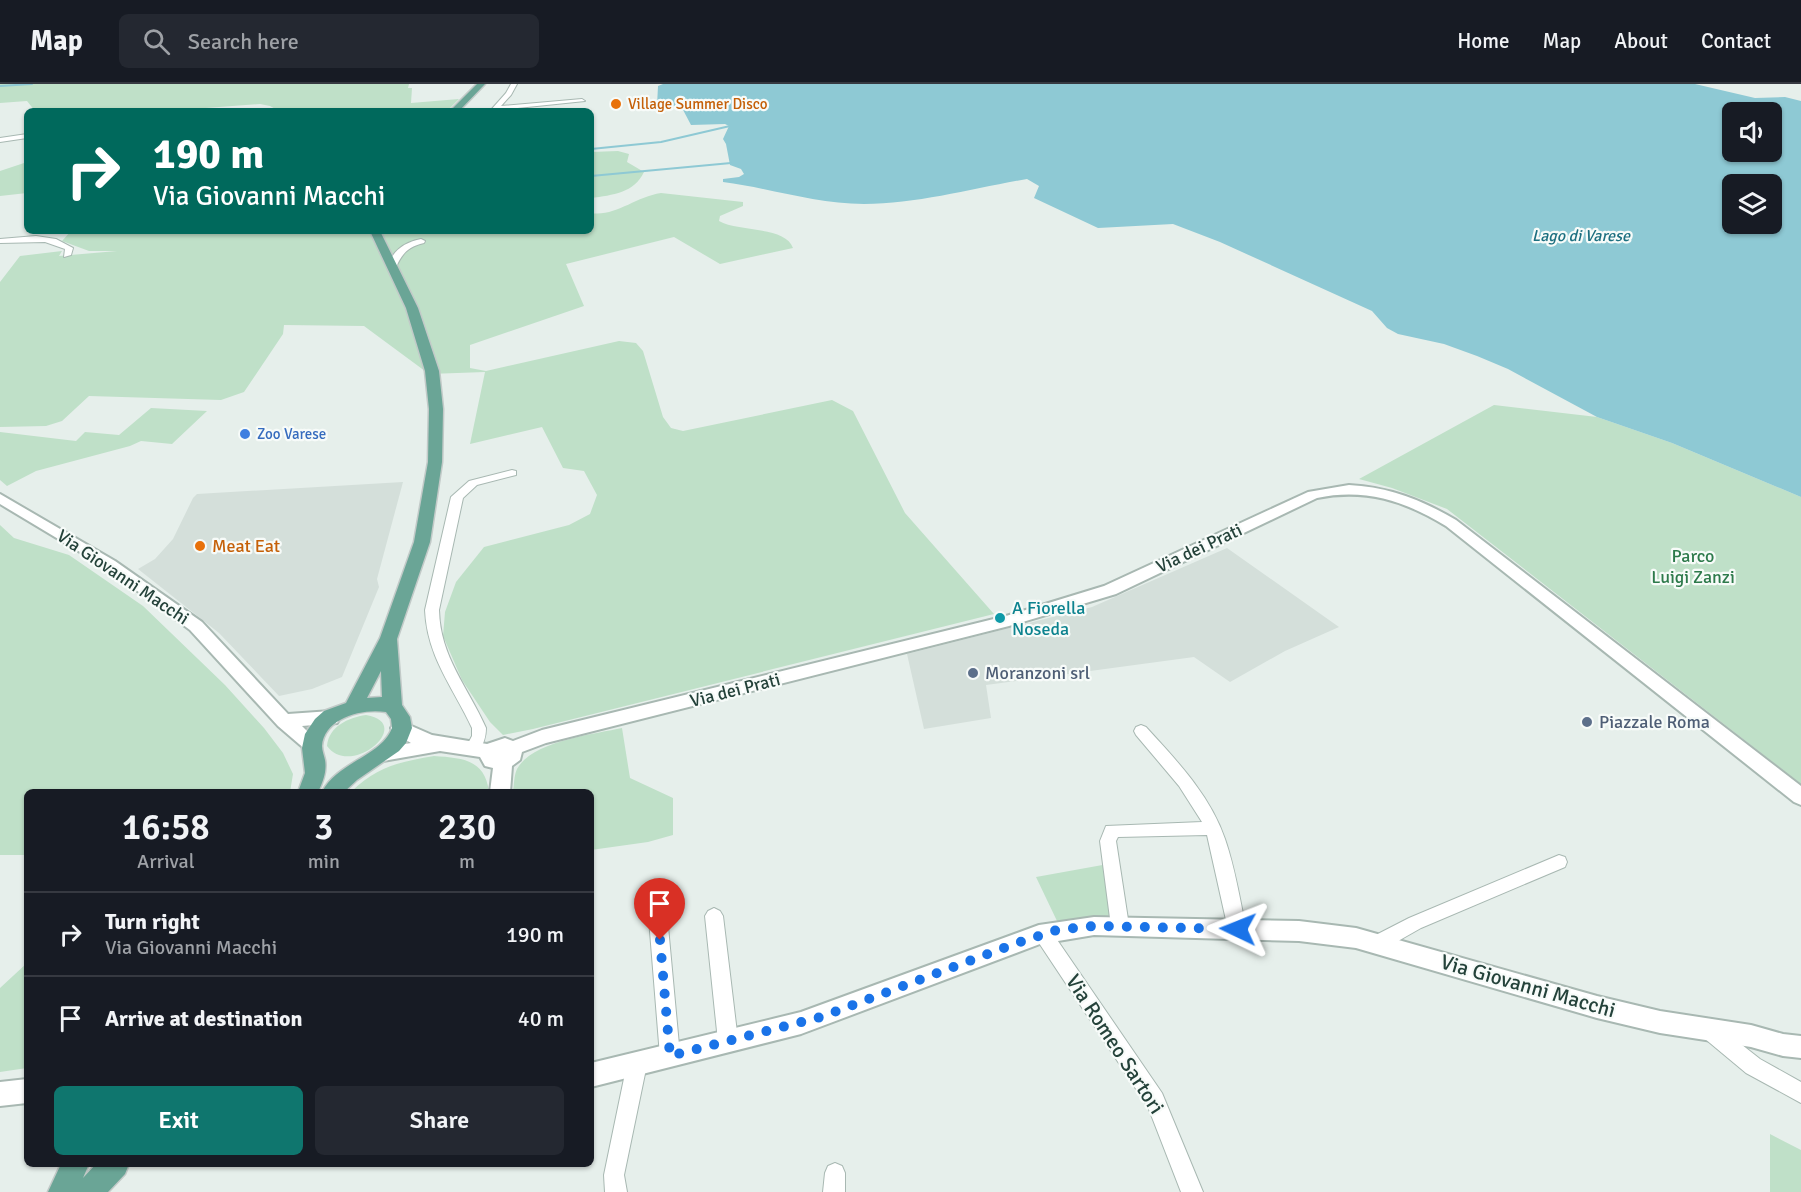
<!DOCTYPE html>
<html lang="en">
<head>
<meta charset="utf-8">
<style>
  :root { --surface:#171b24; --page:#242831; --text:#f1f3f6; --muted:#9ea1a6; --line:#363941; --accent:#0f766e }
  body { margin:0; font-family:Signika,sans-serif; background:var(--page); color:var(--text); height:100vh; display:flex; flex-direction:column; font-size:22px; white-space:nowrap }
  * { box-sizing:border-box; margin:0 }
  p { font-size:20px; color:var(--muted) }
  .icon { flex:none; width:33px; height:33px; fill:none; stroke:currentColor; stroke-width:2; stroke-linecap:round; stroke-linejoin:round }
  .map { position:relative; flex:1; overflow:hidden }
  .sheet { position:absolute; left:24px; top:705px; width:570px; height:378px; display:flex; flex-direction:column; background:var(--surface); border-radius:9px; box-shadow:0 2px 4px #0004 }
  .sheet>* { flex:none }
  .guide { position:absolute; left:24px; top:24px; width:570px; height:126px; border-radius:9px; box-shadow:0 2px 4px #0004; background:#00695c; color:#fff; overflow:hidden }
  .buttons { position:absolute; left:1722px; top:18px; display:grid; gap:12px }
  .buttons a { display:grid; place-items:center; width:60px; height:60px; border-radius:9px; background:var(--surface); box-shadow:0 2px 4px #0004; font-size:30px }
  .pin { position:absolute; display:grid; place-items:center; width:51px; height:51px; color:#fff; margin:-62px -26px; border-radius:50% 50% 50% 0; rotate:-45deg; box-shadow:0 0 6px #0007 }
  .pin .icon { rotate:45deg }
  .me { position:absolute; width:66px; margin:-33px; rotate:272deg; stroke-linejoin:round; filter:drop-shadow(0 0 4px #0008) }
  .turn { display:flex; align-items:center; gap:21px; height:126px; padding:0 30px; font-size:27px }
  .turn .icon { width:78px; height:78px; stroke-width:2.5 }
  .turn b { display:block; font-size:42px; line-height:51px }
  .eta { display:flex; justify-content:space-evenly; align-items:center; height:102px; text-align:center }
  .eta b { font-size:36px; font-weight:600; line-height:42px }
  .action { display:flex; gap:12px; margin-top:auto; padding:12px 30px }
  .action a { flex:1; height:69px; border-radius:9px; background:var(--accent); color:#fff; font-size:24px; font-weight:600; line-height:69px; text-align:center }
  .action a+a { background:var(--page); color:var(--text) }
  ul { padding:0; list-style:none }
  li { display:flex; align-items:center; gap:18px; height:84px; padding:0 30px; border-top:2px solid var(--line) }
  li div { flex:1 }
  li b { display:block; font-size:22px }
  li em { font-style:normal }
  header { display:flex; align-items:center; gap:36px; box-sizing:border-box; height:84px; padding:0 30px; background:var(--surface); border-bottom:2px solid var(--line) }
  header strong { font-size:28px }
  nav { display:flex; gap:33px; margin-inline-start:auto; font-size:21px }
  .search { width:420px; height:54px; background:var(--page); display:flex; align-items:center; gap:15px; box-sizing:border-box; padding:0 21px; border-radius:9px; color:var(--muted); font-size:22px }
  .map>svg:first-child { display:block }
  .built { fill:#d4dfda }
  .green { fill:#bfe0c8 }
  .water { fill:#8ec9d4; fill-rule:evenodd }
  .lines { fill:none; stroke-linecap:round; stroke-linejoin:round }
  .stream { stroke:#8ec9d4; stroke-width:2 }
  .minor-casing { stroke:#a8b8b2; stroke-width:2 }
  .tertiary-casing { stroke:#a8b8b2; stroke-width:4 }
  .primary-casing { stroke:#c2cac8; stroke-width:3 }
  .minor { fill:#fff; fill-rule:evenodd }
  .tertiary { fill:#fff; fill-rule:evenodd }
  .primary { fill:#6aa596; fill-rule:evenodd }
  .route { stroke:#1a73e8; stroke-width:10; stroke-dasharray:0 18 }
  .food-dot { fill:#e8710a; stroke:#f7fbf9; stroke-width:2 }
  .shop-dot { fill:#3f7fe0; stroke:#f7fbf9; stroke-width:2 }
  .culture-dot { fill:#0f9aa8; stroke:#f7fbf9; stroke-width:2 }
  .service-dot { fill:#5c6f8a; stroke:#f7fbf9; stroke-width:2 }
  .labels { text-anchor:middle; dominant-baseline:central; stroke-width:4.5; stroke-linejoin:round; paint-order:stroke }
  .far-food-label { font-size:15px; fill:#c56008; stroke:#f7fbf9; text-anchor:start }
  .far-shop-label { font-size:15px; fill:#366cbe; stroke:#f7fbf9; text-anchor:start }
  .far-water-label { font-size:16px; font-style:italic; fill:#1c6f80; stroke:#f7fbf9 }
  .food-label { font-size:18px; fill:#c56008; stroke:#f7fbf9; text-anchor:start }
  .street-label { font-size:18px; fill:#24423a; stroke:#f7fbf9 }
  .park-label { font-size:18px; fill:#2d7a4b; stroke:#f7fbf9 }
  .culture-label { font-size:18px; fill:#0d838f; stroke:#f7fbf9; text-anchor:start }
  .service-label { font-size:18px; fill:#4e5e75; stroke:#f7fbf9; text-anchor:start }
  .near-street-label { font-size:21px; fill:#24423a; stroke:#f7fbf9 }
</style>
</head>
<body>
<header>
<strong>Map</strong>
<div class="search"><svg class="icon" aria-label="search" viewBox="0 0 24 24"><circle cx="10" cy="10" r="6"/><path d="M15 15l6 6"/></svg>Search here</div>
<nav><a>Home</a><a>Map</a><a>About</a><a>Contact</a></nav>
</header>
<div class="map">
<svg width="1801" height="1108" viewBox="0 0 1801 1108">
  <rect width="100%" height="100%" fill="#e6efeb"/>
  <path class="built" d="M403 398 377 495 379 503 342 593 312 605 279 612 219 549 138 485 155 475 173 455 193 414 197 410Z
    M1227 464 1339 543 1285 567 1230 598 1194 573 986 601 991 634 924 645 907 570 1092 523Z"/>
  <path class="green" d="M0 0H409L408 4H412L411 19 459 15 447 27H279L270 22 260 20 165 27H35L27 17 0 19Z
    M591 68 618 67 629 70 627 78 644 88C634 109 613 111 591 114Z
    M27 78V109L0 112V87Z
    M661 109 743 118V122L720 132 719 137C738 148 786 142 793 164L720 180 674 153 566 180 584 222 470 261V284L486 287 619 257 636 259 643 267 663 333 671 344 683 347 832 316 853 327 905 429 994 530 533 645 503 651 490 638 462 596 443 552 445 528 456 498 484 463 569 441 590 430 597 411 584 387 563 384 542 343 470 360 485 288 429 290 364 242 284 241 283 250 244 308 221 316 89 312 62 337 46 342 0 343V198L20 172 62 167 59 172 117 167H89L62 157 71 147H591V129C615 133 635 113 661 109Z
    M1494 321 1597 333 1672 359 1801 413V700L1447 425 1392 404 1359 395Z
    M151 324 207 327 172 360 141 357 130 362 36 387 7 402 0 396V348L76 357 85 348 119 351Z
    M0 441 14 454 69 471 143 522 225 601 264 644 283 669 293 690 290 708H27V771H0Z
    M366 631C416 639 351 695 327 662 329 642 348 634 366 631Z
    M622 644 630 694 673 714V751L648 758 591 766V708H513C514 701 514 691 517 685 532 657 595 650 622 644Z
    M434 672C462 674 485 675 489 708H351C378 682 399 678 434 672Z
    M1108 780 1114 831 1057 837 1036 793Z
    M27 879V984L0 988V904Z
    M1770 1050 1801 1066V1108H1770Z"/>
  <path class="water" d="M663 0H1695L1755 14 1785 13 1801 17V413L1672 359 1597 333 1508 285 1477 272 1444 260 1398 250 1387 244 1372 227 1220 158 1173 140 1098 144 1034 114 1039 102 1027 95C974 104 918 120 864 120 816 120 770 104 723 98V95L739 93 744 90 741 85 730 81 726 60 723 55 729 42 725 40 691 41 681 22H657L658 2ZM1772 28V68H1732V28ZM1732 100H1772V140H1732Z"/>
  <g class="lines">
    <path class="stream" d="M0 2 32 0
      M591 65 661 58 730 42
      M591 92 731 79"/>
    <defs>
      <path id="minor" d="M511 0H517L511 11 501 22 582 15 585 17 490 27 506 9Z
        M27 50V54L0 58V54Z
        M36 152 56 155 73 164 71 171 64 173 65 165 45 158 0 159V155Z
        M421 155 425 157 424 159C407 163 402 170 395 185H389C389 168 405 158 421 155Z
        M512 386 516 387V391L477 401 463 414 439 526C440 573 468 603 486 644 486 654 483 661 478 669H468L465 665 472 652V644C453 603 427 573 425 526L451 413 469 397Z
        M1141 641 1146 643C1177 677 1210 711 1225 755 1235 784 1240 815 1246 845L1243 850 1237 853 1231 850 1228 845 1207 751 1118 753 1116 757 1129 842 1126 847 1120 850 1114 847 1111 842 1100 757 1106 742 1202 738 1179 702 1136 651 1134 647 1136 643Z
        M1559 771 1565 773 1567 778 1565 783 1421 844 1384 865 1378 867 1372 865 1369 859 1372 853 1409 834Z
        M656 803 662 805 665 810 680 972 677 979 670 981 663 979 660 972 647 810 650 805Z
        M714 824 720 827 723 832 738 957 735 963 728 966 721 963 718 957 705 832 708 827Z
        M1043 842 1049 844 1162 1009 1203 1108H1181L1148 1023 1037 856 1034 850 1037 844Z
        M1711 939 1718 942 1760 975 1801 998V1019L1746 989 1704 954 1702 948 1704 942Z
        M637 971 644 973 647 980 624 1091 627 1108H605L604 1091 627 980 630 973Z
        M835 1079 842 1082 845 1089V1108H823L825 1089 828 1082Z"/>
      <path id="tertiary" d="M1349 401C1389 403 1422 416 1456 436L1801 702V721L1794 718 1446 442C1405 417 1365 404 1317 414L1116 510 1009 542 546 659 522 668 520 676 512 682 510 708H490L493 684 485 682 480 673 440 667 383 677 376 675 374 670 376 665 411 659 394 649 391 644 394 639 400 637 432 651 487 660 505 654 513 657 542 646 1006 532 1104 502 1308 408Z
        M0 410 115 477 202 538 288 630 331 627 337 629 340 634 337 639 302 642 321 661 318 666 312 668 306 666 278 642 190 546 105 483 0 420Z
        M1094 833 1299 837 1356 844 1597 912 1660 927 1751 941 1783 950 1801 952V974L1783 972 1751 963 1660 949 1597 934 1356 864 1299 857 1094 851 1040 860 801 950 591 1003V979L801 928 1039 841Z
        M27 995V1019L0 1022V998Z"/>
      <path id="primary" d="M477 0H485L459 27H450Z
        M370 147H380L418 224 439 287 443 325 442 378 430 458 397 555 402 621 410 633 412 644 406 659 399 667 357 696 344 708H322C337 678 382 672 392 644L391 635 386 628C362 624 324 634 322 662 322 667 324 671 325 676 327 687 323 698 318 708H298L305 689 302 664 305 650 315 635 324 627 346 619 380 554 414 458 428 378 429 325 425 287 406 224ZM381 587 382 613 367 614Z
        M61 1080H89L83 1094 96 1080H129L125 1090 108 1108H48Z"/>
    </defs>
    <use href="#minor" class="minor-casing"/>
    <use href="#tertiary" class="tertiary-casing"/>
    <use href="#primary" class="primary-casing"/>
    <use href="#minor" class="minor"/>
    <use href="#tertiary" class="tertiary"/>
    <use href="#primary" class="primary"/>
  </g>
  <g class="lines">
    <path class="route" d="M660 856 670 972 821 933 1017 859 1057 846 1094 842 1238 845"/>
  </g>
  <g class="food-dot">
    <circle cx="616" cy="20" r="6"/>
    <circle cx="200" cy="462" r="6"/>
  </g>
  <circle class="shop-dot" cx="245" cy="350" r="6"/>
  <circle class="culture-dot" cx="1000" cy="534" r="6"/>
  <g class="service-dot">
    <circle cx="973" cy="589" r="6"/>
    <circle cx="1587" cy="638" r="6"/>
  </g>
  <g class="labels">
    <g class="far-food-label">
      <text x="628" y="20">Village Summer Disco</text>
    </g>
    <g class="far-shop-label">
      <text x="257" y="350">Zoo Varese</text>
    </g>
    <g class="far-water-label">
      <text x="1581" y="152">Lago di Varese</text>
    </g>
    <g class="food-label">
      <text x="212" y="462">Meat Eat</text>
    </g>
    <g class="street-label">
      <text transform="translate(1199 464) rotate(-25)">Via dei Prati</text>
      <text transform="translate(123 493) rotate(34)">Via Giovanni Macchi</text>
      <text transform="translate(735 606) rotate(-14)">Via dei Prati</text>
    </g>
    <g class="park-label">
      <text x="1693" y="472">Parco<tspan x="1693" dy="21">Luigi Zanzi</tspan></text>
    </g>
    <g class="culture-label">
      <text x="1012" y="524">A Fiorella<tspan x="1012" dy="21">Noseda</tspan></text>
    </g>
    <g class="service-label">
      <text x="985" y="589">Moranzoni srl</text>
      <text x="1599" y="638">Piazzale Roma</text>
    </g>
    <g class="near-street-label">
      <text transform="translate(1528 902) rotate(16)">Via Giovanni Macchi</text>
      <text transform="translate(1115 960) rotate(57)">Via Romeo Sartori</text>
    </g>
  </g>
</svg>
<div class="buttons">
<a><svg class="icon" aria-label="sound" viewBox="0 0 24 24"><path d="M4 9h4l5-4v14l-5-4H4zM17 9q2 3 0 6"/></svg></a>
<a><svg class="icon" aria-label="layers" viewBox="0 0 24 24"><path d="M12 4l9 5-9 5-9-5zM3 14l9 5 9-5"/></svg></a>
</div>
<div class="pin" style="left:660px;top:856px;background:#d93025"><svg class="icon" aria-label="arrive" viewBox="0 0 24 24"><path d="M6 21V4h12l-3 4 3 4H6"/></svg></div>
<svg class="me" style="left:1238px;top:845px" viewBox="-20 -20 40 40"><path d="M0-17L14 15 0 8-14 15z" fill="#1a73e8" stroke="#fff" stroke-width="4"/></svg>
<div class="guide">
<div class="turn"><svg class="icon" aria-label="right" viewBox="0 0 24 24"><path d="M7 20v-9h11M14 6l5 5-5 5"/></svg><div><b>190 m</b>Via Giovanni Macchi</div></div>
</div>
<section class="sheet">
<div class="eta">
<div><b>16:58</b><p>Arrival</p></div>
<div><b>3</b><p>min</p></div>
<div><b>230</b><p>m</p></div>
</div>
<ul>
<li><svg class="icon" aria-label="right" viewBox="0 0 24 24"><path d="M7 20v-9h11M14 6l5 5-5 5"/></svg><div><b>Turn right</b><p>Via Giovanni Macchi</p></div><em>190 m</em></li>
<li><svg class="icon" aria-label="arrive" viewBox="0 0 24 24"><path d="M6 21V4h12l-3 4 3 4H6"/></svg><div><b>Arrive at destination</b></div><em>40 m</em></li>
</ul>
<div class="action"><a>Exit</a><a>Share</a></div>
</section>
</div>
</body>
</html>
